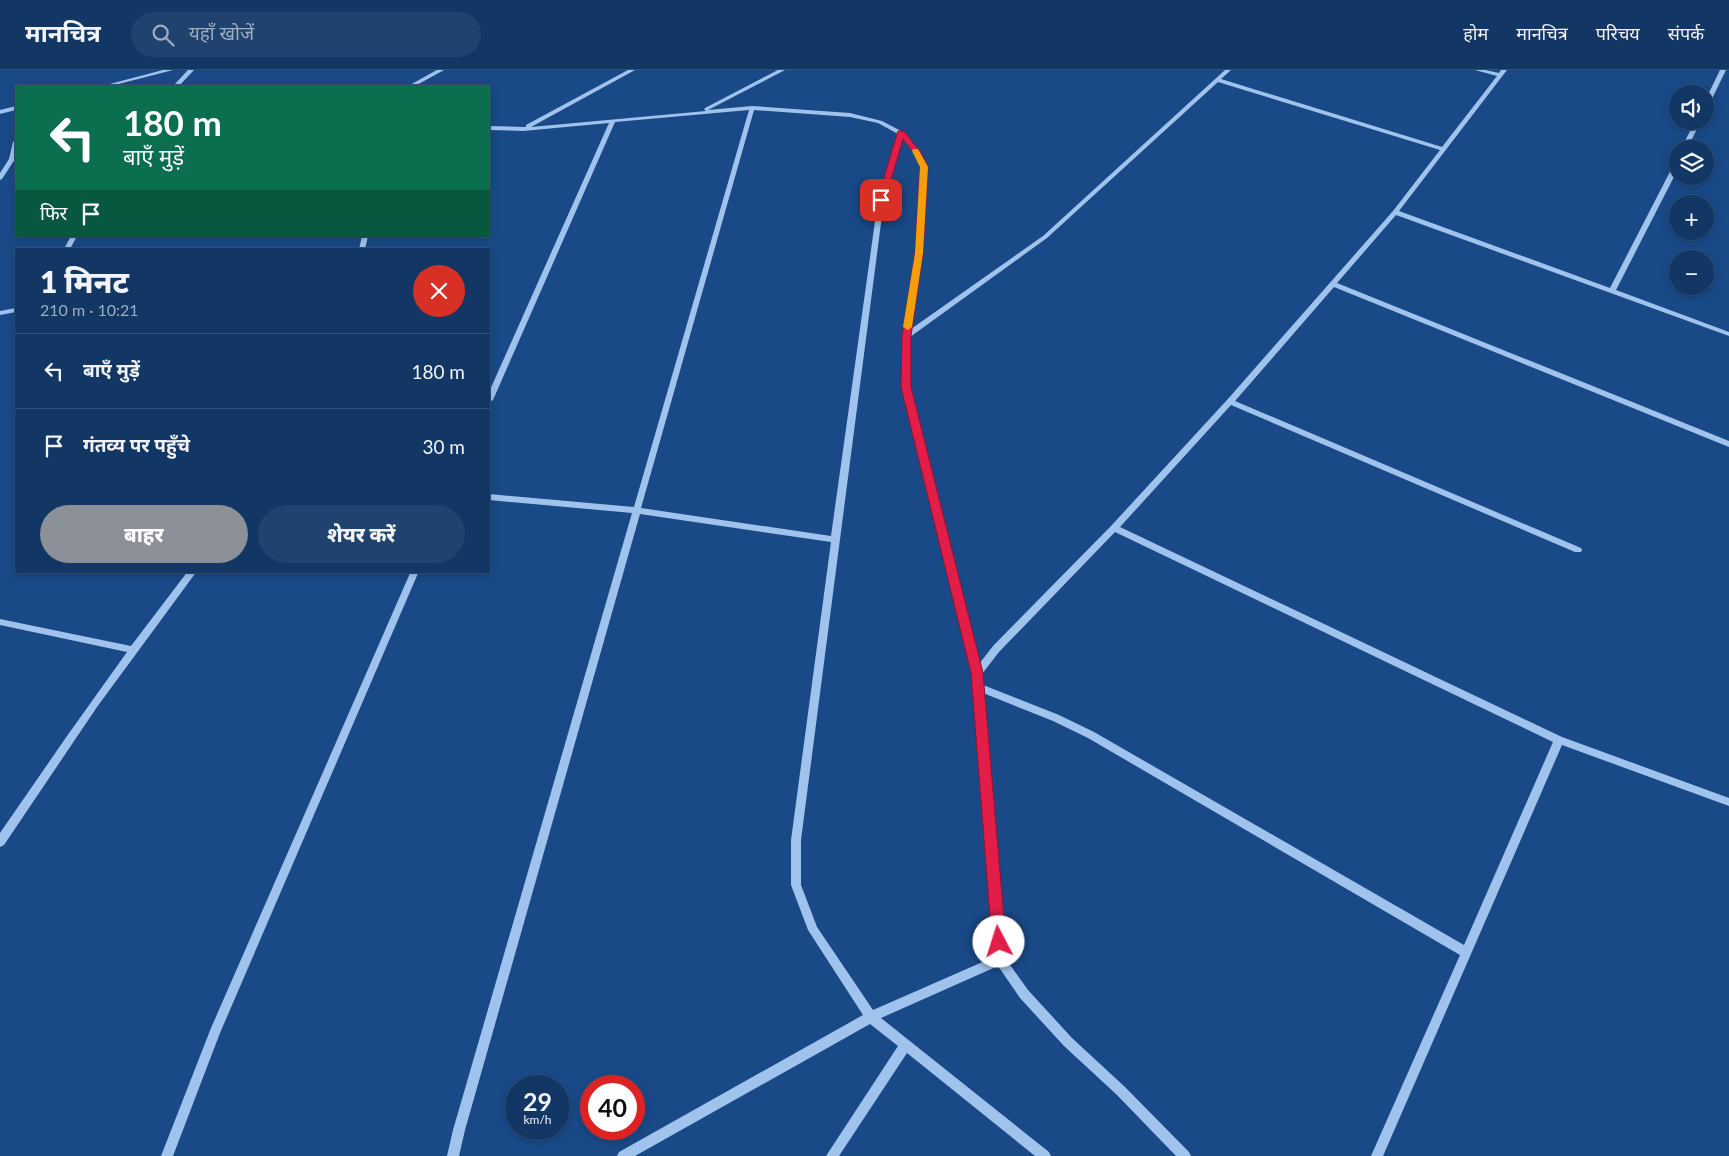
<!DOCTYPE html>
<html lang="hi">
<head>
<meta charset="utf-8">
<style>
  :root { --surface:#133765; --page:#20426e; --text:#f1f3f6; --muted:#9dacbf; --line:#325179; --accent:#8c9099 }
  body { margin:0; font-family:Lato,"Noto Sans Devanagari",sans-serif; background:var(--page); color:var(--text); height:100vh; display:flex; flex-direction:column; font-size:19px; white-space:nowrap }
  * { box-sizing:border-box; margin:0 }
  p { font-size:16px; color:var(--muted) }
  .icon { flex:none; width:28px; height:28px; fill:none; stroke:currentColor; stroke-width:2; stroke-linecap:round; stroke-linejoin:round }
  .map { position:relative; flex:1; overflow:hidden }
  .sheet { position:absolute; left:15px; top:178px; width:475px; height:325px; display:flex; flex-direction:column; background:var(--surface); border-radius:0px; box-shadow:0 2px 8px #0003,0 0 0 1px var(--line) }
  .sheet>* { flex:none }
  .guide { position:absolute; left:15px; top:15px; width:475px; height:152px; border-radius:0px; box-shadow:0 2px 8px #0003,0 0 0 1px var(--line); background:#0b6e4f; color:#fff; overflow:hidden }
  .fabs { position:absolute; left:1669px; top:15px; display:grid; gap:10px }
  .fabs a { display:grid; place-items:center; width:45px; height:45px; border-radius:50%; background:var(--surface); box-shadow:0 2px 8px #0003,0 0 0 1px var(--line); font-size:25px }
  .speed { position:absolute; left:505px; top:1005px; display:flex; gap:10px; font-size:25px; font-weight:700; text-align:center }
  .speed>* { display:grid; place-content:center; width:65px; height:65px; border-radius:50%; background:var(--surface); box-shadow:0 2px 8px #0003,0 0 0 1px var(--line); line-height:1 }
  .speed small { font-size:12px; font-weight:400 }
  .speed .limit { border:8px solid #d22; background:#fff; color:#111 }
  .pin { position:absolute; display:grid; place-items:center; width:42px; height:42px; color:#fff; margin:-21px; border-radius:10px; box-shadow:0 2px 8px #0006 }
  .me { position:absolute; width:55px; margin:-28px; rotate:355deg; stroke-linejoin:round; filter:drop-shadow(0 0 4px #0008) }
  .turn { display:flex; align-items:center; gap:18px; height:105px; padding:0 25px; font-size:22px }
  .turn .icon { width:65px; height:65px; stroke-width:2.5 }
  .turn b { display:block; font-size:35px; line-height:42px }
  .then { display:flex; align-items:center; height:48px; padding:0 25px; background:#0003; gap:10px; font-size:19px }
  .round { display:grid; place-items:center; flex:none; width:52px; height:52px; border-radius:26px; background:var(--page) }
  .headline { display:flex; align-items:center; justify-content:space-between; height:85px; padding:0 25px }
  h1 { font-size:30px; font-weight:800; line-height:38px }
  .cta { display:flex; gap:10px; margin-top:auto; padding:10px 25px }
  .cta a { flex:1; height:58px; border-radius:30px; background:var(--accent); color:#fff; font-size:20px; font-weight:800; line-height:58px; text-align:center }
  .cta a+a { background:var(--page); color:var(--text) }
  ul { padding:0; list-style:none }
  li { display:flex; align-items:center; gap:15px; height:75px; padding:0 25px; border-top:1px solid var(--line) }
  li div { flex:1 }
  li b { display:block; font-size:19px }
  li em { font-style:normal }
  header { display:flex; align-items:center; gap:30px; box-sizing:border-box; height:70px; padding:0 25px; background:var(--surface); border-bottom:1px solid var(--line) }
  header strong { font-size:24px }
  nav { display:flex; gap:28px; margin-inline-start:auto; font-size:18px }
  .search { width:350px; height:45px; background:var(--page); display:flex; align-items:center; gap:12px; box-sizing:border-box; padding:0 18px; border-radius:28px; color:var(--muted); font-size:19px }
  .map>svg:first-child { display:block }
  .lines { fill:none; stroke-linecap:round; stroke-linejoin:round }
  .minor { fill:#a0c3ed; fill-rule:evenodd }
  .route { fill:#e11d48; stroke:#92132f }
  .slow { fill:#f59e0b }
</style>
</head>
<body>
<header>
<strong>मानचित्र</strong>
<div class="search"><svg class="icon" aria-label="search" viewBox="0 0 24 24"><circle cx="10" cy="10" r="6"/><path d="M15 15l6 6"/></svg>यहाँ खोजें</div>
<nav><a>होम</a><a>मानचित्र</a><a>परिचय</a><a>संपर्क</a></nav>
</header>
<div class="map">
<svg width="1729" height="1086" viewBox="0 0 1729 1086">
  <rect width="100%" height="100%" fill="#194987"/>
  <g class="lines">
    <path class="minor" d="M163 0H173L111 16H102Z
      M188 0H194L179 16H173Z
      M437 0H444L415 16H408Z
      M628 0H635L531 57 706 41 704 39 705 38 778 0H785L708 40 752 36 850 43 882 51 903 62 921 84 927 97 922 183 911 259 1043 166 1225 0H1231L1221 9 1442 77 1497 6 1475 0H1485L1499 3 1501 0H1507L1399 141 1610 218 1675 92 1678 90V99L1616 220 1729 262V266L1396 145 1337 213 1729 371V377L1334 217 1235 331 1581 478 1582 480 1581 482H1575L1231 335 1120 457 1562 667 1729 728V736L1562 675 1383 1086H1371L1460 885 1088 668 1053 651 983 623 1005 888 1028 920 1072 968 1125 1017 1189 1082 1191 1086H1176L1117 1025 1064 976 1020 928 998 896 881 948 1049 1082 1051 1086H1035L907 983 839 1086H826L898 976 870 954 635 1086H617L619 1082 863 945 808 860 791 815V770L831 472 640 444 465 1060 459 1086H447L453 1060 632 443 489 430V424L634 437 749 40 615 52 493 330 489 332V322L609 53 523 61 489 60V56L526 57V55ZM1218 12 1440 80 1393 141 1227 330 1111 456 993 576 979 594 910 317V267L1047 168ZM754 40 850 47 878 53 898 64 878 130 831 466 641 438ZM902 68 915 84 921 97 916 183 902 266V317L972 603 994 887 873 940 817 857 801 815V770L884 130ZM1115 462 1553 672 1464 875 1094 662 1059 645 983 615 982 604 999 582Z
      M1720 0H1726L1708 37 1705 39V31Z
      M16 36V40L0 44V40Z
      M1695 51H1701L1687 79H1681Z
      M16 70 15 89 2 109 0 110V103L9 89 13 72Z
      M71 166H77L70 179H64Z
      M362 166H368L365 179H359Z
      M16 238V242L0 245V241Z
      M188 501H197L97 637 4 775 0 777V763L67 666 127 582 0 555V549L131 576Z
      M411 501H419L220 963 173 1086H161L211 958Z"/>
  </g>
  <path class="route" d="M898 61H904L922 84 928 97 923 183 911 266V317L983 603 1006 872 1004 877 999 879 994 877 992 872 971 603 901 317 902 266 915 183 920 97 915 84 903 69 885 130 881 132 877 130Z"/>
  <path class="slow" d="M913 79H918L928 97 923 183 912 257 908 260 903 257 915 183 920 97 912 81Z"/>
</svg>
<div class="fabs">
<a><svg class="icon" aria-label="sound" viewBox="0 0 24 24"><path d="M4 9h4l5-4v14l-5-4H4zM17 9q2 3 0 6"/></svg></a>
<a><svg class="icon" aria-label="layers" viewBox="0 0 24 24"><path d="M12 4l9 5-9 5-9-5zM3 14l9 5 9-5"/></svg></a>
<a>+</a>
<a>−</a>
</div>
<div class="speed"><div>29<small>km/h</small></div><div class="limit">40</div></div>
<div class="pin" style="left:881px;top:130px;background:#d93025"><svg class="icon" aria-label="arrive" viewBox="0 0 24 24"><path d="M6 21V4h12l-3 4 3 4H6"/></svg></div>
<svg class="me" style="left:999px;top:872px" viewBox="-20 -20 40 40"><circle r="19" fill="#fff"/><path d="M0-13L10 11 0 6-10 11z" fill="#e11d48"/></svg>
<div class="guide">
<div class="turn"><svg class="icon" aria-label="left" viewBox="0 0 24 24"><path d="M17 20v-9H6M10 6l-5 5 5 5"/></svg><div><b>180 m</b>बाएँ मुड़ें</div></div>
<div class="then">फिर<svg class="icon" aria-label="arrive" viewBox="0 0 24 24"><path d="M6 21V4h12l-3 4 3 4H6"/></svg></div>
</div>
<section class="sheet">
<div class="headline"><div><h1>1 मिनट</h1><p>210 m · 10:21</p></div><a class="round" style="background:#d93025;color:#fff"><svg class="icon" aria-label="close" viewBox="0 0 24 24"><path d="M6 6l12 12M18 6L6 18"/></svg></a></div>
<ul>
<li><svg class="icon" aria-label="left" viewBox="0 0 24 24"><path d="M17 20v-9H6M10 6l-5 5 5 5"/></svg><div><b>बाएँ मुड़ें</b></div><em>180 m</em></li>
<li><svg class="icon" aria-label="arrive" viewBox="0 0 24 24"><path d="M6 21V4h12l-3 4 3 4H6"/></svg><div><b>गंतव्य पर पहुँचे</b></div><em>30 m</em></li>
</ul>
<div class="cta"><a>बाहर</a><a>शेयर करें</a></div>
</section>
</div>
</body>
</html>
